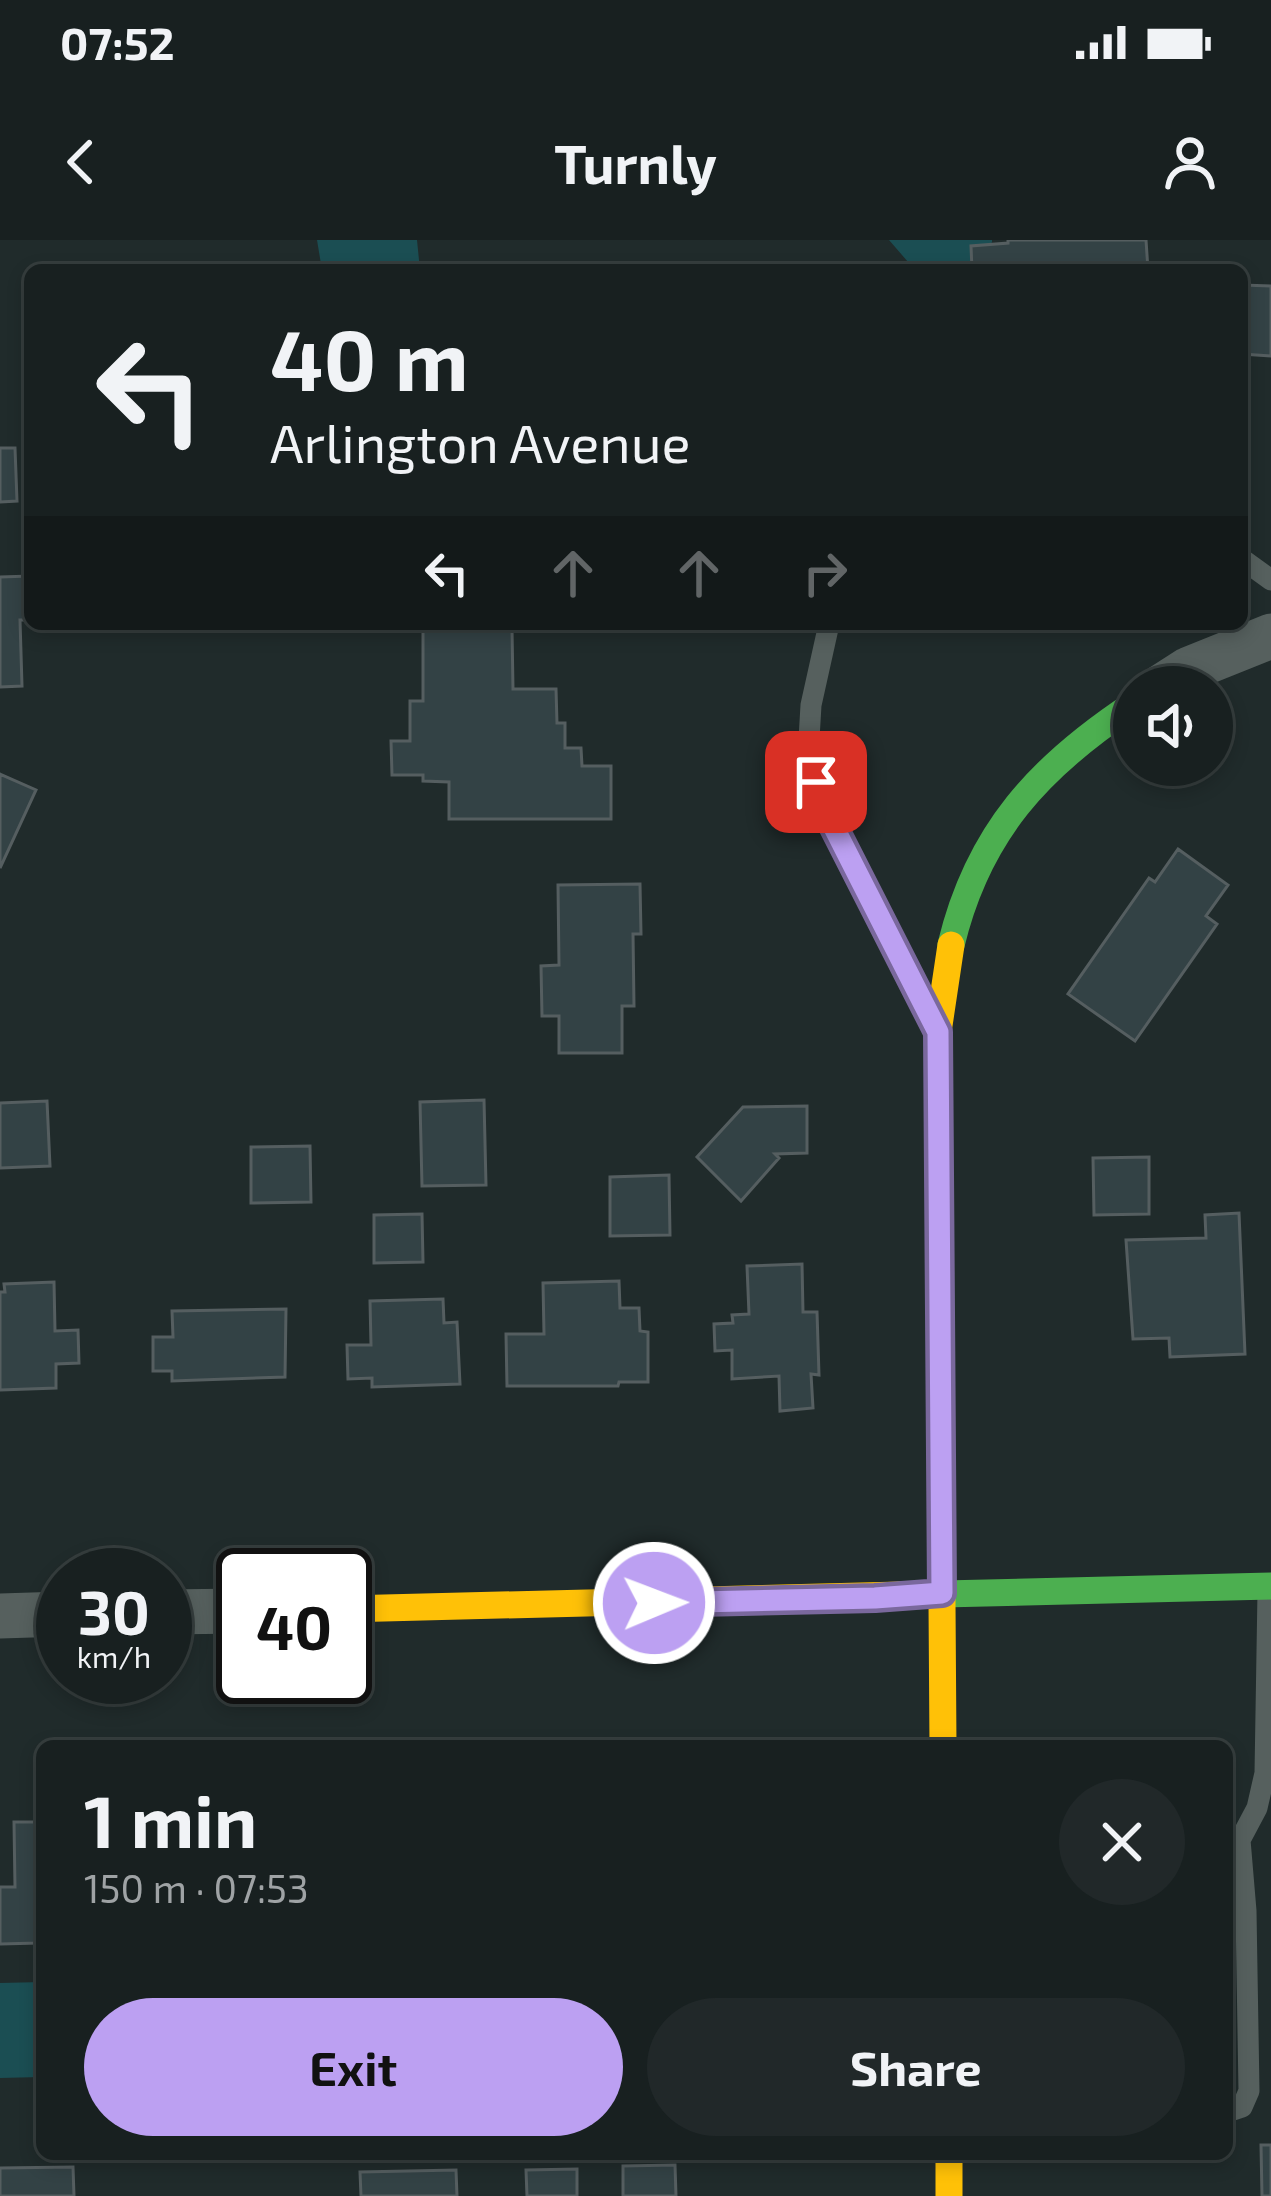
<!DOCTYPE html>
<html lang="en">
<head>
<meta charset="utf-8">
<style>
  :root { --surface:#182020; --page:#212829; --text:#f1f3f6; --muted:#9fa3a5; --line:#363e3e; --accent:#bca0f2 }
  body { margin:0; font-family:"Exo 2",sans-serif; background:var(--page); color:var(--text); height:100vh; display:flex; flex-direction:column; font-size:45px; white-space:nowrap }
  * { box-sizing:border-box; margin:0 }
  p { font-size:39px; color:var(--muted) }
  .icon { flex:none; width:66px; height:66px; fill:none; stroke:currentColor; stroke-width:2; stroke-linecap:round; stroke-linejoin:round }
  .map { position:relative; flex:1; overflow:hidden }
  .drawer { position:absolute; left:36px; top:1500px; width:1197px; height:420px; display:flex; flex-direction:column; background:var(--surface); border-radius:18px; box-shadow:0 6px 18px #0003,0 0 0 3px var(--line) }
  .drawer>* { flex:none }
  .banner { position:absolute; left:24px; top:24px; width:1224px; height:366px; border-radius:18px; box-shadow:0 6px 18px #0003,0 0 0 3px var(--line); background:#182020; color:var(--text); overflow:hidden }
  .fabs { position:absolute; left:1113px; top:426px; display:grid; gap:24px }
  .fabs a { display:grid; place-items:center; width:120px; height:120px; border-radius:50%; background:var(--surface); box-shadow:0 6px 18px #0003,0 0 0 3px var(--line); font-size:60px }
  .speed { position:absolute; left:36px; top:1308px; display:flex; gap:24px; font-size:60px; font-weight:700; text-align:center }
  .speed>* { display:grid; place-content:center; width:156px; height:156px; border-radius:50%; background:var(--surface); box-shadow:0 6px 18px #0003,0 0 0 3px var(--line); line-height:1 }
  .speed small { font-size:30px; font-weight:400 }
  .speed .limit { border:6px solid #111; border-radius:18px; background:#fff; color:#111 }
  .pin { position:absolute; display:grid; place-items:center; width:102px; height:102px; color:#fff; margin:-51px; border-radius:24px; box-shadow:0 6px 18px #0006 }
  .me { position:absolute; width:132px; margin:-66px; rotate:89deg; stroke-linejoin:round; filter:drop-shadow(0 0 9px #0008) }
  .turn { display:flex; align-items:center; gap:42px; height:252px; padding:0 48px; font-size:54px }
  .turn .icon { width:156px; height:156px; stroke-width:2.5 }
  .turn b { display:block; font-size:84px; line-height:102px }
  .lanes { display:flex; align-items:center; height:114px; padding:0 48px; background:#0003; justify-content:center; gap:60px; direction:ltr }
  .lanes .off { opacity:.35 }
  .round { display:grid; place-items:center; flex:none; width:126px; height:126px; border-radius:63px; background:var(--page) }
  .head { display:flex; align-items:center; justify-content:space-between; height:204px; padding:0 48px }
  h1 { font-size:72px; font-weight:700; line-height:90px }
  .cta { display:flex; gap:24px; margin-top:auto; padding:24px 48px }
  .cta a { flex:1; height:138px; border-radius:72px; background:var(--accent); color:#111; font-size:48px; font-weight:700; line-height:138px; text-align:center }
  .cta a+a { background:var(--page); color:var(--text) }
  .status { display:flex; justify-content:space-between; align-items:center; height:84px; padding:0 60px; background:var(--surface); direction:ltr }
  .status svg { height:33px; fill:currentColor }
  header { display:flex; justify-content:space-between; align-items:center; height:156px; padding:0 48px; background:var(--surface); font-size:54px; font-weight:700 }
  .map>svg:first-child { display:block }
  .green { fill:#1b4e53 }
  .building { fill:#334245; stroke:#555e60; stroke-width:3 }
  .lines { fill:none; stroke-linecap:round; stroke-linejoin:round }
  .lane { stroke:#56605e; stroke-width:21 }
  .street { stroke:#56605e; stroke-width:45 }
  .fast { stroke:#4caf50; stroke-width:27 }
  .slow { stroke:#ffc107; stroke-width:27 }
  .route-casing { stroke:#7a689d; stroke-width:30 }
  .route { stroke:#bca0f2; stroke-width:21 }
</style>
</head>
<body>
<div class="status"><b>07:52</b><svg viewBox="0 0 49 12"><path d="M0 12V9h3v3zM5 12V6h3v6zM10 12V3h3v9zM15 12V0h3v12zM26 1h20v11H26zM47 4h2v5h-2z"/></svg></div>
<header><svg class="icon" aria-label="back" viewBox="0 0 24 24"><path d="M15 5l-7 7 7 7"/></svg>Turnly<svg class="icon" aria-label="person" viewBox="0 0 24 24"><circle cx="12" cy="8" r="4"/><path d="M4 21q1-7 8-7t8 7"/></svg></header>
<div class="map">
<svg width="1271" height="1956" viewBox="0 0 1271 1956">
  <rect width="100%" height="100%" fill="#202b2b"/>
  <path class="green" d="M317 0H417L420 30H322Z
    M889 0H992V2L975 30H915Z
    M42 1742V1837L0 1838V1743Z"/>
  <path class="building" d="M1008 0H1146L1148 30H972L971 6 1008 3Z
    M1242 45 1271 46V116L1242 114Z
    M0 208H15L17 261 0 262Z
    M30 336V380H20L22 446 0 447V337Z
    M512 389 513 449H556L557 483H565V508H581L582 526H611V579H449V542L423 541V535H392L391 501H410V461H423V390Z
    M0 534 36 550 0 628Z
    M1178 609 1228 645 1206 676 1217 684 1135 801 1068 754 1149 638 1155 642Z
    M640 644 641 694H633L634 766H622V813H559V776H542L541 726 559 725 558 645Z
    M484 860 486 945 422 946 420 862Z
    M47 861 50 926 0 928V863Z
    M807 866V913L775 914 779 918 741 961 697 917 743 867Z
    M310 906 311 962 251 963V907Z
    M1149 917V974L1094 975 1093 918Z
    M669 935 670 995 610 996V937Z
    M1239 973 1245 1114 1170 1117 1169 1098 1133 1099 1126 1000 1206 998 1205 975Z
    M422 974 423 1022 374 1023V975Z
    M802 1024 803 1072H817L819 1135 811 1134 813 1168 780 1171 779 1136 732 1139V1110L715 1111 714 1084 733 1083 732 1075 749 1074 747 1026Z
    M619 1041 620 1068H639L640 1091 648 1092V1142H619L618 1146H507L506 1094H544L543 1043Z
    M54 1042 55 1091 78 1090 79 1123 56 1124V1148L0 1150V1052H5L4 1044Z
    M443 1059 444 1083 457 1082 460 1144 372 1147V1138L348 1139 347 1105H371L370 1061Z
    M286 1069 285 1137 172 1141V1131H153V1097H173L172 1071Z
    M14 1582H42V1689H37L38 1703 0 1704V1647H15Z
    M1261 1905H1271V1956H1262Z
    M207 1914H306V1917L207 1919Z
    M675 1925 676 1956H623V1926Z
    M73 1927 74 1956H0V1928Z
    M577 1929V1956H527L526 1930Z
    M456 1930 457 1956H361L360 1932Z"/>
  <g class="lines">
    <path class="lane" d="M1242 319 1271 340
      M829 384 811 465 808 516 824 568 927 770
      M1227 1872 1242 1867 1249 1851 1246 1671 1240 1600 1257 1568 1265 1533 1268 1351"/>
    <path class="street" d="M1161 447 1189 429 1271 396
      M165 1372 243 1371
      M0 1376 63 1374"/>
    <path class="fast" d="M951 705C978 592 1040 526 1134 464
      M900 1355 1271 1346"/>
    <path class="slow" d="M345 1369 900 1355
      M943 1506 938 792 951 705
      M949 1914V1956"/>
  </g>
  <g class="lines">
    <defs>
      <path id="route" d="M654 1363 875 1358 942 1353 938 792 824 568 816 542"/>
    </defs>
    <use href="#route" class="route-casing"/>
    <use href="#route" class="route"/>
  </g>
</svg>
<div class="fabs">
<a><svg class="icon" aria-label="sound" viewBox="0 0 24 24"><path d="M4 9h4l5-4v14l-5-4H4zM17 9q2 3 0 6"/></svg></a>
</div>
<div class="speed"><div>30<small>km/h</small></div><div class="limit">40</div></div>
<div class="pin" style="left:816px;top:542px;background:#d93025"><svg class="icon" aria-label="arrive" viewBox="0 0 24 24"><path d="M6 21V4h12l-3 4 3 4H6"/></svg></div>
<svg class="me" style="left:654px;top:1363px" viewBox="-20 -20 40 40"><circle r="17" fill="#bca0f2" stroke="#fff" stroke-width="3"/><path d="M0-11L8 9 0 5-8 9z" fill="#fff"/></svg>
<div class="banner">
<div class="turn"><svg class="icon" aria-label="left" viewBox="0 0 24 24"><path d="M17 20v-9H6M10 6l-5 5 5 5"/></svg><div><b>40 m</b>Arlington Avenue</div></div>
<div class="lanes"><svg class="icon" aria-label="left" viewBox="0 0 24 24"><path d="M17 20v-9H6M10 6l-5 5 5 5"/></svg><svg class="icon off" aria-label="ahead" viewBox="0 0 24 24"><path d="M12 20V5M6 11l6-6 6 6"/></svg><svg class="icon off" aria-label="ahead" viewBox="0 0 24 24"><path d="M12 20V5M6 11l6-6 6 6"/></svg><svg class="icon off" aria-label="right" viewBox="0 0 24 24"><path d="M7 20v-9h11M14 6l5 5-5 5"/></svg></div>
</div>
<section class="drawer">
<div class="head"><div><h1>1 min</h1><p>150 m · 07:53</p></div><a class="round"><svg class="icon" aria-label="close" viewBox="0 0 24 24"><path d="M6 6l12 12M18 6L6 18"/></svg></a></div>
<div class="cta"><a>Exit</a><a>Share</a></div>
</section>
</div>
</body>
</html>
